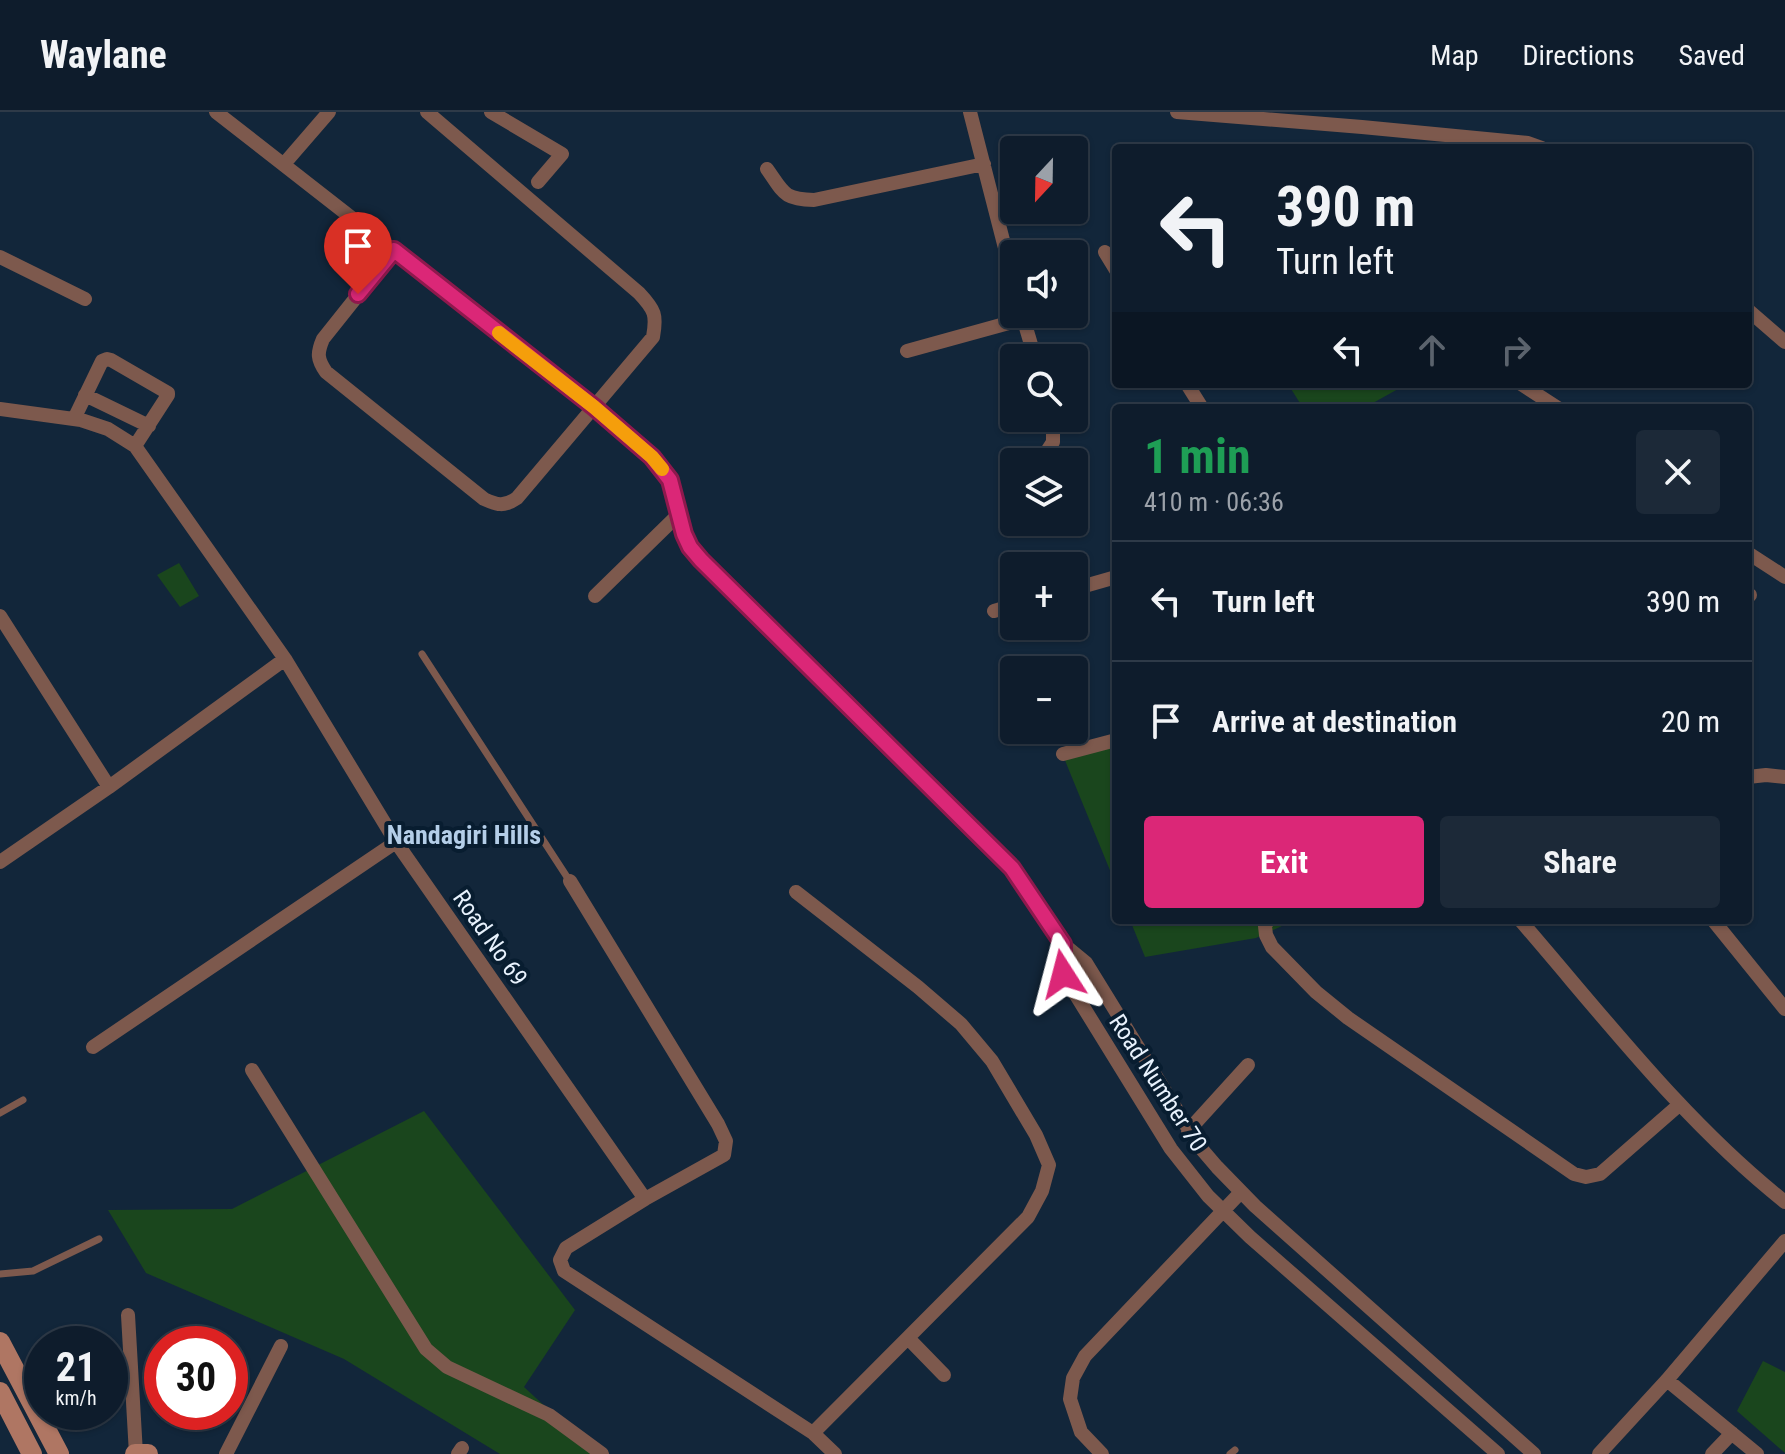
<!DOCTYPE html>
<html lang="en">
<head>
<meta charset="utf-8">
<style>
  :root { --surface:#0e1c2c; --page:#1c2938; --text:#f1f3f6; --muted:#9ba1a9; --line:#2e3a48; --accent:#db2777 }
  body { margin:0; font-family:"Roboto Condensed",sans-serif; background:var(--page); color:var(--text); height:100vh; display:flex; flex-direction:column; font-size:30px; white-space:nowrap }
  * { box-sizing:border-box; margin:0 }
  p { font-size:26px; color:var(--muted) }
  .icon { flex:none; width:44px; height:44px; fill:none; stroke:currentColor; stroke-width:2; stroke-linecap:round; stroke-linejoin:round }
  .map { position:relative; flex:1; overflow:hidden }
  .sheet { position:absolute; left:1112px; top:292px; width:640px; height:520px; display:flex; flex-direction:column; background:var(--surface); border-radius:8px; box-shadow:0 2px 6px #0004,0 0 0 2px var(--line) }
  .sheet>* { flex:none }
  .guide { position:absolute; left:1112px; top:32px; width:640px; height:244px; border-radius:8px; box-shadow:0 2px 6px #0004,0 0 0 2px var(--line); background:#0e1c2c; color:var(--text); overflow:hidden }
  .needle { width:52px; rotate:202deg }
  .fabs { position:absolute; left:1000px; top:24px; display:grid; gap:16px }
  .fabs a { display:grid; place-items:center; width:88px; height:88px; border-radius:8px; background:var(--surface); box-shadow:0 2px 6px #0004,0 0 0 2px var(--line); font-size:40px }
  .speed { position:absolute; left:24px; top:1214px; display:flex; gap:16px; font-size:40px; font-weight:700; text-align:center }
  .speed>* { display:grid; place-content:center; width:104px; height:104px; border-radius:50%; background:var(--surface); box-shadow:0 2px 6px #0004,0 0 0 2px var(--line); line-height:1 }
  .speed small { font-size:20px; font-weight:400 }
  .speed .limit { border:12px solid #d22; background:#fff; color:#111 }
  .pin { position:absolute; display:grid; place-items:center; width:68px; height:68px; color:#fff; margin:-82px -34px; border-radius:50% 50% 50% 0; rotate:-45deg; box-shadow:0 0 8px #0007 }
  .pin .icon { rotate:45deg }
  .me { position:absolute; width:88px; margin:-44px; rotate:351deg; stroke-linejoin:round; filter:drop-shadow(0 0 6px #0008) }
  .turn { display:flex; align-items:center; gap:28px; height:168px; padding:0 32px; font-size:36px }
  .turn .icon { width:104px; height:104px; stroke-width:2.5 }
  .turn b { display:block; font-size:56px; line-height:68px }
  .lanes { display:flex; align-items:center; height:76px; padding:0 32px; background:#0003; justify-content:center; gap:40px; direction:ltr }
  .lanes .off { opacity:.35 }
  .round { display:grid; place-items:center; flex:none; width:84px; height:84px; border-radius:8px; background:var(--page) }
  .overview { display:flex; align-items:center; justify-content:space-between; height:136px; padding:0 32px }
  h1 { font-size:48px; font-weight:700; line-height:60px; color:#1e9e55 }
  .action { display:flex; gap:16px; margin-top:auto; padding:16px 32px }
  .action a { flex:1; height:92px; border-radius:8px; background:var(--accent); color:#fff; font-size:32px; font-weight:700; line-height:92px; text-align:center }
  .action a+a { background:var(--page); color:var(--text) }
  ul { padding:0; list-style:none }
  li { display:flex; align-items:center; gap:24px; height:120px; padding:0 32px; border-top:2px solid var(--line) }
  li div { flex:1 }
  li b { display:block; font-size:30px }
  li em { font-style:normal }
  header { display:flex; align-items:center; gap:48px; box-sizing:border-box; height:112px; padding:0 40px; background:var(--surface); border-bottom:2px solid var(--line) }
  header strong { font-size:38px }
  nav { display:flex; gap:44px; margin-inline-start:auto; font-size:28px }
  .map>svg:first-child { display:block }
  .green { fill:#1a461d }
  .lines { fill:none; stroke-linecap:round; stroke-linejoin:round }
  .lane { stroke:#7d594d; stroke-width:7 }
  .street { stroke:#7d594d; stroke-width:14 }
  .secondary { stroke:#af7663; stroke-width:20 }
  .route-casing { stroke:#8e194d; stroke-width:20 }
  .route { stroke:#db2777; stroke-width:14 }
  .slow { stroke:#f59e0b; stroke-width:14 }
  .labels { text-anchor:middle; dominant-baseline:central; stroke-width:8; stroke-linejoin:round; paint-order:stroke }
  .street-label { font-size:24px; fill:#e8f2fd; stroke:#081d30 }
  .neighbourhood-label { font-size:26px; font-weight:bold; fill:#b4cee8; stroke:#081d30 }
</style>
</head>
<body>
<header>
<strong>Waylane</strong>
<nav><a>Map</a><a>Directions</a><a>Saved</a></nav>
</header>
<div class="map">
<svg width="1785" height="1342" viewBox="0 0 1785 1342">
  <rect width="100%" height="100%" fill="#12263a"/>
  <path class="green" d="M1288 272H1407L1364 296H1303Z
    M179 451 199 484 180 495 157 463Z
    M1116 632V773L1064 646Z
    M1130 808H1295L1256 826 1145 845Z
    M424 999 575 1198 524 1275 597 1342H500L344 1247 146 1161 108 1098 232 1097Z
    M1763 1249 1785 1260V1341L1737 1299Z"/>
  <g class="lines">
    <path class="lane" d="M422 542 569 768
      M0 1001 23 988
      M0 1162 33 1159 99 1127
      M1230 1342 1235 1338"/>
    <path class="street" d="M216 0 594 295 652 345 670 368 684 422 690 435 701 448 1012 756 1063 832V862L1171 1037 1208 1084 1250 1125 1498 1342
      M491 0 562 42 538 70
      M970 0 1014 171
      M1177 0 1362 15 1528 31 1542 36
      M284 52 329 0
      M767 57C784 81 783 87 814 88L984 52
      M394 138 323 227C317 241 317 247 326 260L484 387C497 393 504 395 517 386L653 225C657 203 655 198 639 181L427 0
      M1105 140 1116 158
      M0 145 85 187
      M1748 198 1785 230
      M1022 202 1035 246
      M907 239 1023 207
      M1187 272 1202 296
      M1521 272 1558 296
      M85 283 149 314
      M0 297 81 308 108 317 135 334 285 547 396 730 645 1087 566 1136 560 1148 564 1159 813 1321 835 1342
      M74 307 102 249 107 247 111 248 168 281V283L135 334
      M1040 350 1053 330V306
      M1748 441 1785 465
      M1074 477 1116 465
      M595 484 679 402
      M1748 485 1750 483
      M994 499 1014 493
      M0 504 109 675
      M1063 642 1116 628
      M1748 665 1766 663 1785 665
      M0 750 109 675 285 547
      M570 769 718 1012 726 1029 724 1043 645 1087
      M796 780 918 875 961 912 992 949 1036 1023 1049 1053 1042 1079 1028 1105 813 1321
      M1268 808 1265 814 1266 823 1272 835 1316 880 1348 906 1574 1062 1586 1065 1600 1062 1679 993
      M1520 808C1604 905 1684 1010 1785 1090
      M1713 808 1785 897
      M1063 832 1086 851 1199 1034 1217 1055 1255 1094 1534 1342
      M93 935 396 730
      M252 958 426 1237 447 1255 549 1303 602 1342
      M1188 1019 1248 953
      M128 1203 136 1342
      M908 1226 944 1263
      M1667 1268 1757 1342
      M226 1342 281 1234
      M458 1342 462 1336
      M1102 1342 1081 1320 1070 1287 1073 1266 1085 1244 1241 1080
      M1599 1342 1667 1268 1785 1129
      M1712 1342 1732 1321"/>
    <path class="secondary" d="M0 1230 59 1342
      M0 1280 32 1342
      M135 1342H148"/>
  </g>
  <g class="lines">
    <defs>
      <path id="route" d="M358 182 394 138 594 295 652 345 670 368 684 422 690 435 701 448 1012 756 1063 832V862"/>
    </defs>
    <use href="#route" class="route-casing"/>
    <use href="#route" class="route"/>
    <path class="slow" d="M499 221 594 295 652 345 662 357"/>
  </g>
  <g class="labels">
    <g class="street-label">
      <text transform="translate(490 826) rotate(55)">Road No 69</text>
      <text transform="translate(1158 971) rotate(57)">Road Number 70</text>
    </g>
    <g class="neighbourhood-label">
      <text x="464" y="723">Nandagiri Hills</text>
    </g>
  </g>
</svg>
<div class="fabs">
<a><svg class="needle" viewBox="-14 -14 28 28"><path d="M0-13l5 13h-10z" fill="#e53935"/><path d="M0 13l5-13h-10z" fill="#9ba1a9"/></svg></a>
<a><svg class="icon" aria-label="sound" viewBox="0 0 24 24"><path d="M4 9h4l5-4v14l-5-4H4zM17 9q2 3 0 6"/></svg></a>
<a><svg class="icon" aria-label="search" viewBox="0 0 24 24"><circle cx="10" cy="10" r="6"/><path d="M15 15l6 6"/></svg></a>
<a><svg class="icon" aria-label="layers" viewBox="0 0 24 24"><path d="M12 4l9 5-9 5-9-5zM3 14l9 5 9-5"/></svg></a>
<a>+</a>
<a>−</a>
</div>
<div class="speed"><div>21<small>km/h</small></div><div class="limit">30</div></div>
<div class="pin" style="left:358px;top:182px;background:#d93025"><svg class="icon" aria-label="arrive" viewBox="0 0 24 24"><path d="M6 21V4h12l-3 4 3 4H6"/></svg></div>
<svg class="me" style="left:1063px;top:862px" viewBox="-20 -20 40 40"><path d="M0-17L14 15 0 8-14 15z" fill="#db2777" stroke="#fff" stroke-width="4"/></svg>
<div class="guide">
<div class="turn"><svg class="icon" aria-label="left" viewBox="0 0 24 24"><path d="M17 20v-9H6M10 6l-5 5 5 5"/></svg><div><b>390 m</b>Turn left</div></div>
<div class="lanes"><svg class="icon" aria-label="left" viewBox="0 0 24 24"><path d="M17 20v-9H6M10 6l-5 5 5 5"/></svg><svg class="icon off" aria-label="ahead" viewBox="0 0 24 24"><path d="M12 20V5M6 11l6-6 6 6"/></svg><svg class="icon off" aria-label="right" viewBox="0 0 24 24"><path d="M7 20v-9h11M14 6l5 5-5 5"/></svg></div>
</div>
<section class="sheet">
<div class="overview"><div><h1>1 min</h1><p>410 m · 06:36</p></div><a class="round"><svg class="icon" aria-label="close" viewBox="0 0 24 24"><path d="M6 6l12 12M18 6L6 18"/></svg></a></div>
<ul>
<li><svg class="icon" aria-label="left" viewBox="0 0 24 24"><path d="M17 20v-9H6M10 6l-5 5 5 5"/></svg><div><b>Turn left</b></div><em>390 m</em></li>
<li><svg class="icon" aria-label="arrive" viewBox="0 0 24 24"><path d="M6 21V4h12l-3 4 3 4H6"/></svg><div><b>Arrive at destination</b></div><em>20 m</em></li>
</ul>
<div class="action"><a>Exit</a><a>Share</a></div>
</section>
</div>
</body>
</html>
